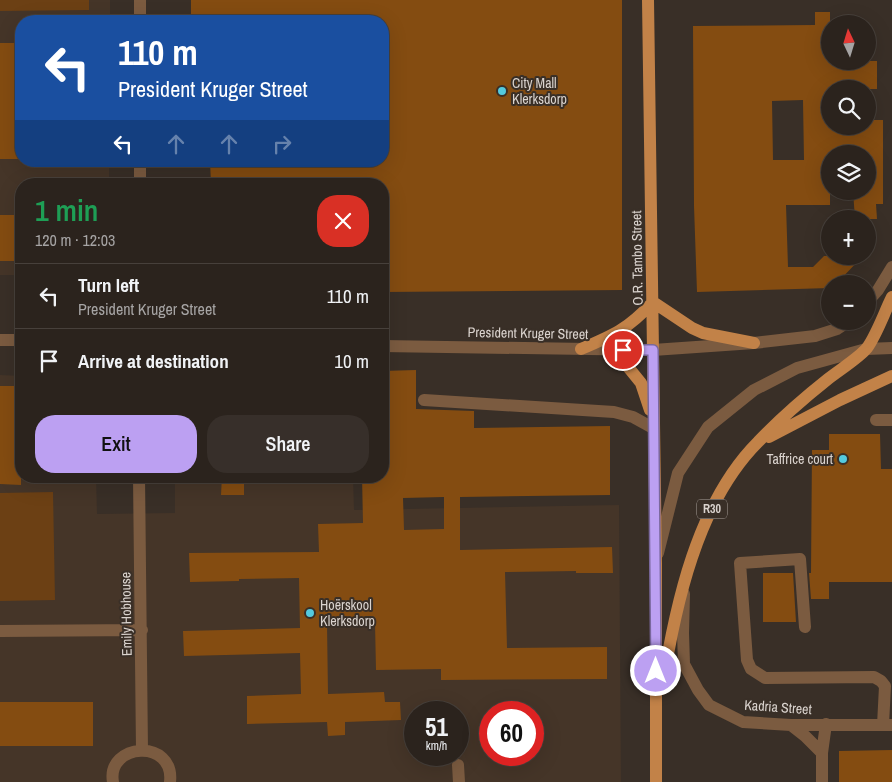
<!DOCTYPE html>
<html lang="en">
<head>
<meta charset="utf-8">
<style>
  :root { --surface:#2b231d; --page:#372f2a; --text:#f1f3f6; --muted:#a6a4a4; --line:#47403b; --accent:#bca0f2 }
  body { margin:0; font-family:"Archivo Narrow",sans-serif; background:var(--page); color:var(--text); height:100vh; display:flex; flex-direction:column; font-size:19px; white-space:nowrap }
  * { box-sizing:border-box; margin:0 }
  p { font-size:16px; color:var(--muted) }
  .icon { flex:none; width:28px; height:28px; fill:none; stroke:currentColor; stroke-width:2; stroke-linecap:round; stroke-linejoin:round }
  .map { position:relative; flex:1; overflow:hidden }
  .details { position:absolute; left:15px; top:178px; width:374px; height:305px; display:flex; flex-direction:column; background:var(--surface); border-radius:20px; box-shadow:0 5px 20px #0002,0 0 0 1px var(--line) }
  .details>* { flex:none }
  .hud { position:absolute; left:15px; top:15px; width:374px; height:152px; border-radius:20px; box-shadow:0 5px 20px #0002,0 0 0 1px var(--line); background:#1a4fa0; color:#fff; overflow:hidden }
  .needle { width:32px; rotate:356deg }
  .fabs { position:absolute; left:821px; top:15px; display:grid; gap:10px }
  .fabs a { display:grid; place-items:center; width:55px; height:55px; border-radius:50%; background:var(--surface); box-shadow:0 5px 20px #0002,0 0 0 1px var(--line); font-size:25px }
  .speed { position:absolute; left:404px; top:701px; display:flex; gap:10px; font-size:25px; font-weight:700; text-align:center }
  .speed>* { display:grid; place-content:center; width:65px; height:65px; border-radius:50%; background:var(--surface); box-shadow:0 5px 20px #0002,0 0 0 1px var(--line); line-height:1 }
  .speed small { font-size:12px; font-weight:400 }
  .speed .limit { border:8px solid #d22; background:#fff; color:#111 }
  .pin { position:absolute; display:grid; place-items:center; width:42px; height:42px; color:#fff; margin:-21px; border:2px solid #fff; border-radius:50%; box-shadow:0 1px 5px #0007 }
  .me { position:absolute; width:55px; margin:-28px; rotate:0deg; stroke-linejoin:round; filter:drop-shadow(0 0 4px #0008) }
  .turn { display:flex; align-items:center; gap:18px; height:105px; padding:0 20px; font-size:22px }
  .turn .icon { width:65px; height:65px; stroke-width:2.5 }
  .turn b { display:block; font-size:35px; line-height:42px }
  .lanes { display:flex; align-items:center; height:48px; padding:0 20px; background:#0003; justify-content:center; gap:25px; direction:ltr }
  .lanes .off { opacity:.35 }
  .round { display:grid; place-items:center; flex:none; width:52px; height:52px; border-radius:20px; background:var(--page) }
  .overview { display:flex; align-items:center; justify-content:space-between; height:85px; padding:0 20px }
  h1 { font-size:30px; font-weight:600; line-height:38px; color:#1e9e55 }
  .cta { display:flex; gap:10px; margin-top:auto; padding:10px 20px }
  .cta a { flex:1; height:58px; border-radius:20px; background:var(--accent); color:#111; font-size:20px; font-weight:600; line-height:58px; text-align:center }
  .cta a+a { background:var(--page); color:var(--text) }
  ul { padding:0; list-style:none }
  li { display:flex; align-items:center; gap:15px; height:65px; padding:0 20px; border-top:1px solid var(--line) }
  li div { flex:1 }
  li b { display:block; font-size:19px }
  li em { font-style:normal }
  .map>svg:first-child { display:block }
  .built { fill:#453528; fill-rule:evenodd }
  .green { fill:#6c4014 }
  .building { fill:#844c11; fill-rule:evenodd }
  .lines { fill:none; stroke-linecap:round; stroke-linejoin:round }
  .minor { stroke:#7b5b40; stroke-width:12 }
  .major { stroke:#c28248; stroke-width:12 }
  .route-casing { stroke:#7a689d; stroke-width:12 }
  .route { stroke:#bca0f2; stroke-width:9 }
  .poi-dot { fill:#54cade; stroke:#392f27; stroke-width:2 }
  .labels { text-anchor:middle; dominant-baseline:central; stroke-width:4; stroke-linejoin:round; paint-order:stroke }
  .shield { fill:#392f27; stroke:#aaa29c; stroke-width:1 }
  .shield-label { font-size:12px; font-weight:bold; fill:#dad3ce }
  .poi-label { font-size:14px; fill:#dad3ce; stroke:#392f27; text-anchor:start }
  .street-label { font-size:14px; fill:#dad3ce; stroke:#392f27 }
</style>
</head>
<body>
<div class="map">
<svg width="892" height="782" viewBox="0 0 892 782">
  <rect width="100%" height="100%" fill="#392f27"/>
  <path class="built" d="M0 0H110V21H21V161H109V184H21V275H0Z
    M0 375 21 376V476H96L97 514 175 513V476H353L354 510 619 505 621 782H0ZM415 712H458V755H415ZM490 712H532V755H490Z"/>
  <path class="green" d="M0 0H89V10L0 11Z
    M53 492 55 600 0 601V493Z"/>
  <path class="building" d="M191 0H622V290L382 292V184H211L210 161H382V21H196L195 17H191Z
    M815 12H830V61H877V89H830V126H868V120H883V204H876L877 219H855L853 191H868V154H830V205H786L788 267H813L824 256H863L836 284H830V288L697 292 694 206 693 26 815 25ZM803 100 804 160H773L772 101Z
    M0 43H21V73H17L18 131H21V159H0Z
    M0 215H21V261H0Z
    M416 370V409L474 411V428L610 426V495L460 497V550L612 547 613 573H576V571L505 572 507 648 607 647V679L441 680V669L376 670 375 623 327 624 328 694 384 692 385 702H400L401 720 345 722V735L328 736 327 722 247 724V696L301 694 300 653 184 656 183 631 300 628 299 578 239 579V581L190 582 189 553 319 552 318 524 363 523 362 476H382V371ZM444 497V529L404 530 403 498Z
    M0 386H15L14 437H21V485L0 484Z
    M829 434H880L881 469H892V582H829V599H811L809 573H811L812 450H829Z
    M222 476H244V495H221Z
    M763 573H793L796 622H763Z
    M0 702H93V746H0Z
    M892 750V782H839V751Z"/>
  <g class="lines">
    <path class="minor" d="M140 21V0
      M140 184V161
      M868 301 878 290 892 267
      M0 340H21
      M382 346 653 350 754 343 815 336 837 329 849 321
      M424 400 614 412 633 417 653 428
      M876 420H892
      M139 476 142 750
      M658 553 678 473 708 427 754 390 797 368 866 349 892 348
      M684 594 683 633 684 664 698 690 709 705 743 722 791 725H892
      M805 627 800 559 740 563 747 660 751 669 765 678 874 677 881 681 885 686 883 725
      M0 631 142 630
      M791 725 805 736 822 753
      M458 765 459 782
      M113 782C106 743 175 738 170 782
      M822 782V753L826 724"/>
    <path class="major" d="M648 0 656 563V782
      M581 349C614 335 628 329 653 302L692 328 703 333 754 343
      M608 350 628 367 641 383 650 410
      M769 437 840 400 892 376
      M662 689C675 606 697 503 758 442 780 419 804 398 828 379 838 371 860 357 867 348 877 334 884 313 892 297"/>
  </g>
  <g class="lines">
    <defs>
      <path id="route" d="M623 350H653L656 671"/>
    </defs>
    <use href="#route" class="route-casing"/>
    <use href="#route" class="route"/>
  </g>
  <g class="poi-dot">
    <circle cx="502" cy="91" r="5"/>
    <circle cx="843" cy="459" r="5"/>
    <circle cx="310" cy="613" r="5"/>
  </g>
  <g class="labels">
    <rect class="shield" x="697" y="499.5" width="30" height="19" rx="4"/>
    <g class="shield-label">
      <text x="712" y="509">R30</text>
    </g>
    <g class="poi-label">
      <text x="512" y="83">City Mall<tspan x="512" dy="16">Klerksdorp</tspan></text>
      <text x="833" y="459" text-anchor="end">Taffrice court</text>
      <text x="320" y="605">Hoërskool<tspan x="320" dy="16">Klerksdorp</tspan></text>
    </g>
    <g class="street-label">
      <text transform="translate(637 258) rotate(-91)">O.R. Tambo Street</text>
      <text transform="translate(528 333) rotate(1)">President Kruger Street</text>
      <text transform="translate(126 614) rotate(-91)">Emily Hobhouse</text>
      <text transform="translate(778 707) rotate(4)">Kadria Street</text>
    </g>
  </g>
</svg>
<div class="fabs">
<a><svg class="needle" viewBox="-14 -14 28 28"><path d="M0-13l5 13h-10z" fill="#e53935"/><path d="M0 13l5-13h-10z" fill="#a6a4a4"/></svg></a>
<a><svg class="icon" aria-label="search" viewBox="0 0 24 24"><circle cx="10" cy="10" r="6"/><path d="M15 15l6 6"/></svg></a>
<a><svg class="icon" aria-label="layers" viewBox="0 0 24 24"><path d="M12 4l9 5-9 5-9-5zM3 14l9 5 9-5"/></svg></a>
<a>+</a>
<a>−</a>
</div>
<div class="speed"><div>51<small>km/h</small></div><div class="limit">60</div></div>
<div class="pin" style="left:623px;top:350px;background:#d93025"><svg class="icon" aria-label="arrive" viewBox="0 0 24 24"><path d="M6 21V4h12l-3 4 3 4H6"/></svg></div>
<svg class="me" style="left:656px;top:671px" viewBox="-20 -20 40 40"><circle r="17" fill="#bca0f2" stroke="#fff" stroke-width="3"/><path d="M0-11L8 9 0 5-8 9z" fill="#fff"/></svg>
<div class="hud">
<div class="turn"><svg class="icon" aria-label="left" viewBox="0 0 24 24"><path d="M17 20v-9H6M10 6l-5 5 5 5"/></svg><div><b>110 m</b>President Kruger Street</div></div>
<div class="lanes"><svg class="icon" aria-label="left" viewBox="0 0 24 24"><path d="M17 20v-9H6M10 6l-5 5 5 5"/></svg><svg class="icon off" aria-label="ahead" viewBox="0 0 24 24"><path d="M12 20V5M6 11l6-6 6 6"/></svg><svg class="icon off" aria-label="ahead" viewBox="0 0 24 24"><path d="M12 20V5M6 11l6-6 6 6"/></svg><svg class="icon off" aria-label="right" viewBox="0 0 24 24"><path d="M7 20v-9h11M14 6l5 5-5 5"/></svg></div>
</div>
<section class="details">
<div class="overview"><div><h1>1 min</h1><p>120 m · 12:03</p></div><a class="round" style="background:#d93025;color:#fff"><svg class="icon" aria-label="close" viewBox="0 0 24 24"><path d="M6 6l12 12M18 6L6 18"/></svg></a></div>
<ul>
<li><svg class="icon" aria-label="left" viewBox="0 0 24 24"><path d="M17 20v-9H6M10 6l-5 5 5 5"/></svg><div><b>Turn left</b><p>President Kruger Street</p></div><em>110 m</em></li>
<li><svg class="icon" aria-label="arrive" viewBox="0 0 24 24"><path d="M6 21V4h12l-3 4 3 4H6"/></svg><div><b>Arrive at destination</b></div><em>10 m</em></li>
</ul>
<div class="cta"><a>Exit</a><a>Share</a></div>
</section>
</div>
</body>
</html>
